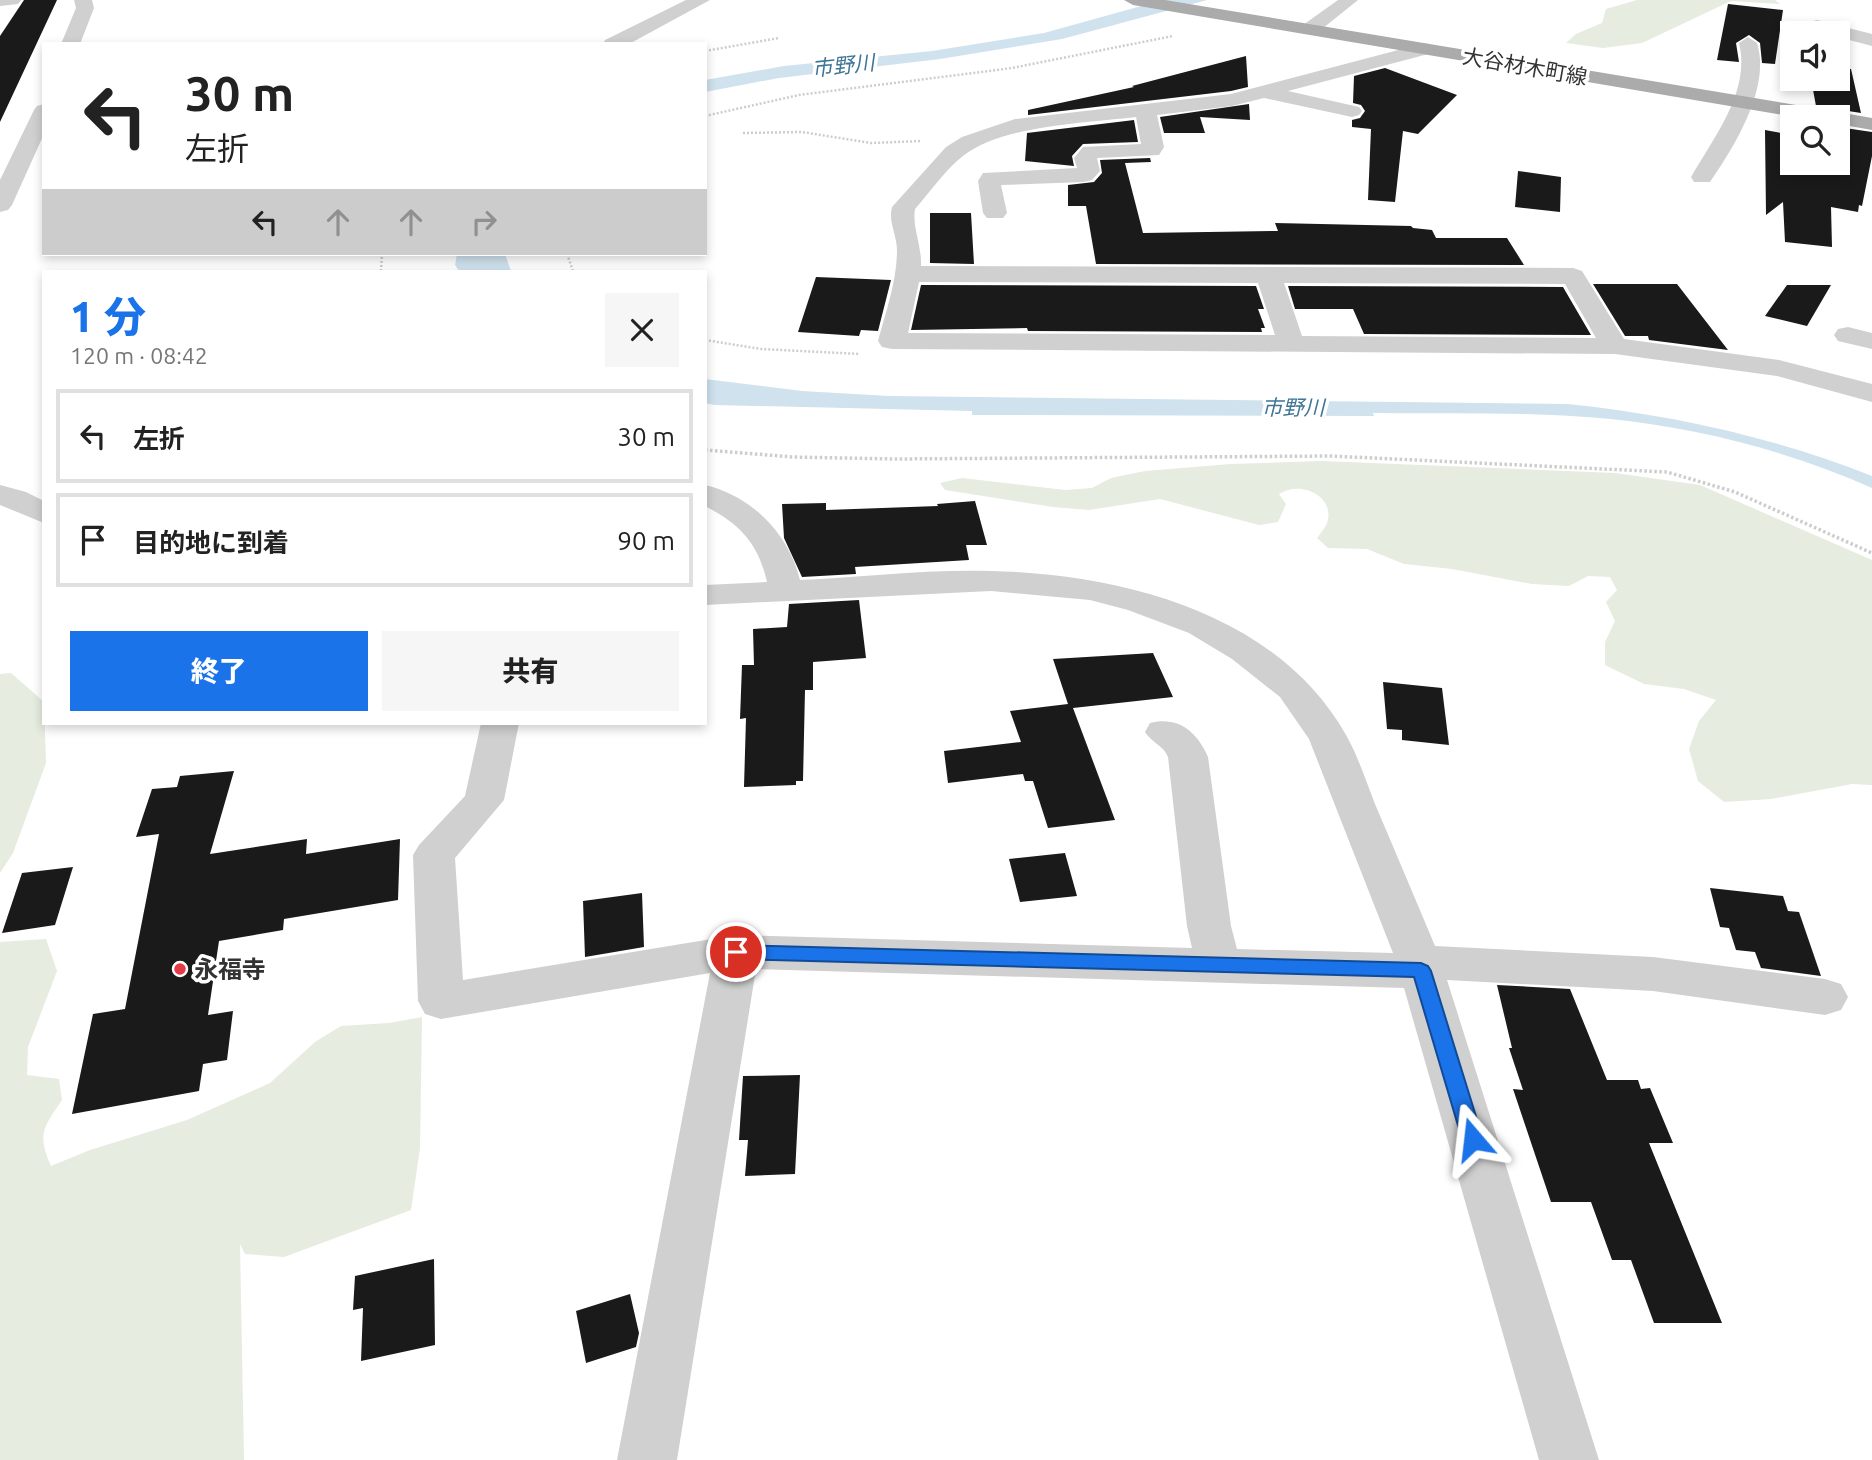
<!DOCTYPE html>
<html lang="ja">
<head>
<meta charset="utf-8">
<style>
  :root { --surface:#fff; --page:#f6f6f6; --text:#222; --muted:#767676; --line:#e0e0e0; --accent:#1a73e8 }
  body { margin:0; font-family:Ubuntu,"Noto Sans JP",sans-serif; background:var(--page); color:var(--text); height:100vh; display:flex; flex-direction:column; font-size:26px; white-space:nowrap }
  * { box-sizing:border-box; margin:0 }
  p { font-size:23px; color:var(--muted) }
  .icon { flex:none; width:38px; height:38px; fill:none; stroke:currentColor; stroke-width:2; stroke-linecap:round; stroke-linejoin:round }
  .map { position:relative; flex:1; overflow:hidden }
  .drawer { position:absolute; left:42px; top:270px; width:665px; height:455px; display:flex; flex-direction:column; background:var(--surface); border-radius:0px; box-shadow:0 4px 10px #0003 }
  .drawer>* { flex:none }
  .top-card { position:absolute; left:42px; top:42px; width:665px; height:214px; border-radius:0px; box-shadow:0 4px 10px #0003; background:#fff; color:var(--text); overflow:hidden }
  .tools { position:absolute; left:1780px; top:21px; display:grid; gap:14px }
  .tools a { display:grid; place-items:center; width:70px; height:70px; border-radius:0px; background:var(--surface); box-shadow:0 4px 10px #0003; font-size:35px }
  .pin { position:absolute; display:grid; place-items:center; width:60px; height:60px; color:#fff; margin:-30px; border:4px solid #fff; border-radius:50%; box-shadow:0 2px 7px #0007 }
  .me { position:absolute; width:77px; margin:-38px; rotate:343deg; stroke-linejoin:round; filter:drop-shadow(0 0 5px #0008) }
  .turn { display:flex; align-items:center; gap:24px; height:147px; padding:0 28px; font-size:32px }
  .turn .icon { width:91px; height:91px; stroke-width:2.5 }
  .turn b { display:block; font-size:49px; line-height:60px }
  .lanes { display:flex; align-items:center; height:66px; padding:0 28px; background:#0003; justify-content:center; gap:35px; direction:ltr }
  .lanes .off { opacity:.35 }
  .round { display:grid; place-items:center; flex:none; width:74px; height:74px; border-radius:0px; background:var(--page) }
  .head { display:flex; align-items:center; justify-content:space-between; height:119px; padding:0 28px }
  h1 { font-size:42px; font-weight:800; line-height:52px; color:var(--accent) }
  .action { display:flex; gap:14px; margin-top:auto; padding:14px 28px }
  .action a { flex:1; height:80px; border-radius:0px; background:var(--accent); color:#fff; font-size:28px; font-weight:800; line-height:80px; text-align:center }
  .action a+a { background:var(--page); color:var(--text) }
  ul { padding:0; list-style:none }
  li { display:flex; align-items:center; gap:21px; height:94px; margin:0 14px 10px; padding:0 14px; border:4px solid var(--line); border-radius:0px }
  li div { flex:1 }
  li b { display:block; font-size:26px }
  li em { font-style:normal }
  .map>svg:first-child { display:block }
  .green { fill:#e6ecdf }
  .water { fill:#cfe2ee }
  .building { fill:#1a1a1a }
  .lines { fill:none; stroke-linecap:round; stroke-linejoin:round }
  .path-far1 { stroke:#cdcdcd; stroke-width:2.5; stroke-dasharray:2 2; stroke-linecap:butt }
  .path { stroke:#cdcdcd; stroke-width:3.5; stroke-dasharray:2.5 2.5; stroke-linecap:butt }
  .minor { fill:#d0d0d0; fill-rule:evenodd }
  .major { fill:#ababab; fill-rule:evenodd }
  .route { fill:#1a73e8; stroke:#114b97; stroke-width:2 }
  .poi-dot { fill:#e63946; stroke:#fff; stroke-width:2.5 }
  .labels { text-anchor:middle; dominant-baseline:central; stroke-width:7; stroke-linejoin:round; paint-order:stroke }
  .far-water-label { font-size:21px; font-style:italic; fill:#3f7597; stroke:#fff }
  .far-street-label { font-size:21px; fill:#333; stroke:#fff }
  .poi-label { font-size:24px; font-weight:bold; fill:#333; stroke:#fff; text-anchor:start }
</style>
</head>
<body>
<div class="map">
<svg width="1872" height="1460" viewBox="0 0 1872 1460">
  <rect width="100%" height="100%" fill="#fff"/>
  <path class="green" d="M1637 0H1775L1780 4 1731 1 1642 43 1603 48 1566 43 1576 34 1602 23 1606 9Z
    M1322 461 1615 473 1700 485 1872 560V785L1852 784 1771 799 1724 802 1698 781 1689 749 1699 721 1716 700 1684 689 1644 684 1605 665V642L1615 621 1606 602 1617 590 1610 577 1588 576 1569 586 1532 584 1452 569 1404 564 1367 549 1328 548 1317 538C1320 534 1325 528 1327 523 1336 498 1303 479 1279 494L1286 504 1278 522 1259 525 1160 499 1089 510 1053 507 945 490 940 483 962 478 1065 490 1092 488 1111 478 1145 471 1231 464Z
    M11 673 44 702 46 763 13 853 0 873V674Z
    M46 939 57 971 28 1047 27 1075 59 1079 62 1100C43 1128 37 1134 51 1166L90 1150 187 1120 270 1083 315 1042 341 1026 389 1023 422 1017 420 1148 411 1210 284 1257 245 1254 240 1244 244 1460H0V942Z"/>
  <path class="water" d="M1163 0H1207L1062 39 940 59 779 78 705 92V80L784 66 932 51 1044 33Z
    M457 254H505L511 271H459L455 265Z
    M705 379 802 391 889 396 1568 404C1673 415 1773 437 1872 476V488C1792 452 1699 428 1611 419 1533 411 1452 414 1373 413L1374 416 972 415V411L714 405 705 403Z"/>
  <path class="building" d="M24 0H57L0 122V36Z
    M1728 4 1783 10 1775 64 1762 63 1760 43 1749 35 1736 43 1739 62 1717 60Z
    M1246 56 1248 87 1231 91 1028 115V110L1134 87 1132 86Z
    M1385 68 1457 95 1418 134 1403 131 1395 202 1368 200 1371 129 1352 127V120L1360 118 1365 111 1361 105 1353 103 1354 76Z
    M1838 68 1851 69 1861 113 1816 106 1811 79H1838Z
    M1249 104 1250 120 1200 117 1205 133H1164L1160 117Z
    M1134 120 1138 142 1083 144 1072 156 1074 166 1025 161 1027 133Z
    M1838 127 1872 132V156L1862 206 1859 205 1858 212 1831 207 1832 247 1785 242 1783 202 1766 215 1765 130 1792 135V163H1838Z
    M1150 158 1151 162 1125 163 1143 233 1278 231 1275 223 1411 226 1413 228 1432 230 1436 238H1507L1524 265 1096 264 1086 206H1068V185L1094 182 1102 173 1100 160Z
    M1518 171 1561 177 1560 212 1515 207Z
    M930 213H971L974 264 930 263Z
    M816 277 891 280 878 331 861 330 859 336 798 332Z
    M1593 284H1677L1728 350 1649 340 1648 336H1625Z
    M921 285 1256 286 1264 309H1258L1265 328H1261L1262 332 1028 331 1027 328 911 330Z
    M1787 285H1831L1807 326 1765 316Z
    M1288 286 1563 287 1591 335 1364 334 1353 309H1295Z
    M975 501 987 545H966L969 560 855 567 856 574 802 577 784 538 782 504 826 503V510L938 506 937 504Z
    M859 600 866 658 813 662V690H805L803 781H796V785L744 787 746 718 740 719 742 665H754L753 629 787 627 789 604Z
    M1153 653 1173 697 1073 708 1115 820 1048 828 1033 781H1025L1023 774 948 783 944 751 1021 742 1010 711 1068 704 1053 659Z
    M1383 682 1442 688 1449 745 1402 740V730L1387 729Z
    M234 771 210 854 307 839 306 854 400 839 398 900 284 919 283 930 219 941 208 1015 233 1011 227 1060 203 1064 199 1091 72 1114 93 1014 125 1009 159 834 136 837 152 789 177 787 180 776Z
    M1065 853 1077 896 1020 902 1009 859Z
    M73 867 55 925 2 933 22 873Z
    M1710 888 1783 896 1788 911 1799 912 1821 976 1761 968 1755 952 1736 950 1729 928 1720 927Z
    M642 893 644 947 585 957 583 901Z
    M1497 985 1570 989 1607 1080H1638L1641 1089 1650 1088 1673 1143H1649L1722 1323H1654L1631 1260H1612L1591 1202H1551L1513 1089 1523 1090 1509 1048H1512Z
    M800 1075 795 1174 745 1176 748 1140H739L743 1076Z
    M434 1259 435 1345 361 1361 363 1308 353 1310 355 1276Z
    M630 1294 639 1333 636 1347 586 1363 576 1311Z"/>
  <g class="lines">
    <path class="path-far1" d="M705 51 779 38
      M705 116 799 95 1012 68 1173 36
      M743 133 802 132 871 143 922 141
      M567 254 573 271
      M381 271 382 254
      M705 340 761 349 860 354"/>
    <path class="path" d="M705 450 793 457 894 459 1331 456 1667 472 1735 492 1872 553"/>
    <path class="minor" d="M0 0H21L18 4 0 6Z
      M74 0H92L94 8 80 44H61L76 8Z
      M686 0H710L629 44H603L605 40Z
      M1338 0H1358L1317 33H1303L1301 29 1303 25Z
      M1817 20 1872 34V46L1838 37V33L1810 30 1808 26 1810 22Z
      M1748 37 1757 43C1771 87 1735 146 1710 182H1694L1691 177C1714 137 1751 91 1739 43Z
      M1425 43 1435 49 1432 53 1288 91 1359 107 1362 111 1359 115 1352 117 1264 98 1232 106 1157 115 1164 147 1159 155 1097 158 1100 171 1092 180 1084 182 1001 185 1007 213 1003 218H987L983 213 978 181 983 173 1077 168 1074 158 1083 147 1141 144 1136 117C1087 123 1002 125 963 156 945 170 930 192 915 209 912 227 922 246 921 266L1573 268 1582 271 1624 339 1779 360 1872 384V402L1777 376 1615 354 892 349 882 347 878 341C886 311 897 281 897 250 897 235 888 222 892 207L946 147 962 137 1015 119 1231 94ZM919 282 1258 283 1275 335 908 333ZM1284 283 1565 284 1596 338 1302 336Z
      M44 104V134L12 205 8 210 0 212V180L34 110 37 106Z
      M1848 327 1872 333V349L1838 341 1834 335 1838 329Z
      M0 485 26 492 44 501V523L0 505Z
      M705 485C752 496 789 534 800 580 863 577 928 569 991 571 1122 574 1277 613 1346 735 1358 756 1366 781 1375 804 1395 851 1415 898 1435 946L1653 957 1825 979 1841 984 1848 997 1841 1010 1825 1015 1653 991 1447 980 1599 1460H1539L1404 988 756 969 677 1460H617L710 973 441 1019 425 1014 418 1001 413 855 419 845 465 796 481 723H519L504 800 455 858 463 980 736 935 1192 948 1187 926 1168 757C1164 746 1151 742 1145 732L1150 723C1179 716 1197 732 1208 757L1231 926 1237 949 1393 953 1309 739 1280 697 1232 659 1189 633 1128 610 1090 600 991 591 705 605V585L767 582C758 543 740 524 705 506Z"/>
    <path class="major" d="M1124 0H1165L1838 112 1872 118V130L1838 124V117H1795L1133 5Z"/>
  </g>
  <path class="route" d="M736 945 1421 963 1428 966 1431 971 1483 1139 1480 1146 1473 1148 1465 1146 1462 1139 1414 977 736 959 729 957 727 952 729 947Z"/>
  <circle class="poi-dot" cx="180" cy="969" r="7"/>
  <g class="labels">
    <g class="far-water-label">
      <text transform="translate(843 65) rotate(-6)">市野川</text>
      <text x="1293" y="407">市野川</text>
    </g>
    <g class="far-street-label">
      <text transform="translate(1525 66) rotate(10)">大谷材木町線</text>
    </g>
    <g class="poi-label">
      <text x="194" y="969">永福寺</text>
    </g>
  </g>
</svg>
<div class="tools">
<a><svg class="icon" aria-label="sound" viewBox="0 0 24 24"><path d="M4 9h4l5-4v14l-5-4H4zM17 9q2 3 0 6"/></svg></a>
<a><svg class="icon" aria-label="search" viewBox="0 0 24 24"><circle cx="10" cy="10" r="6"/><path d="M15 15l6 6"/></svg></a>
</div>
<div class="pin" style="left:736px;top:952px;background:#d93025"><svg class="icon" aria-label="arrive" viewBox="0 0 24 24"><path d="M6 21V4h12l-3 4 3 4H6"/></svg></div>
<svg class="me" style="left:1473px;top:1139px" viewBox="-20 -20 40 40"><path d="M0-17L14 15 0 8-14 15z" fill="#1a73e8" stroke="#fff" stroke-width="4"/></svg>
<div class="top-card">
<div class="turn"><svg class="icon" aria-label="left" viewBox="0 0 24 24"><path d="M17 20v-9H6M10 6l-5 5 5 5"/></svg><div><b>30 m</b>左折</div></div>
<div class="lanes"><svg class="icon" aria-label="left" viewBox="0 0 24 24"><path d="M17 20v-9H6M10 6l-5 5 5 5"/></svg><svg class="icon off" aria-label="ahead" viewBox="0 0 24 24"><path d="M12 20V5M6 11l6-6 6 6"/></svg><svg class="icon off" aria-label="ahead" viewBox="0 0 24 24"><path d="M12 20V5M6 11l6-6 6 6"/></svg><svg class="icon off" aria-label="right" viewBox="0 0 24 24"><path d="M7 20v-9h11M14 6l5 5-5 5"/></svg></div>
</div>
<section class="drawer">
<div class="head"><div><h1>1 分</h1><p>120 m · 08:42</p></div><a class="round"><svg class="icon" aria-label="close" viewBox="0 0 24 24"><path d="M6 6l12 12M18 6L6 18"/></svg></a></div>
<ul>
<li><svg class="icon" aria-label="left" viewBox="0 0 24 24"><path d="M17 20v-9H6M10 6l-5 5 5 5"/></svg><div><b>左折</b></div><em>30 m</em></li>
<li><svg class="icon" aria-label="arrive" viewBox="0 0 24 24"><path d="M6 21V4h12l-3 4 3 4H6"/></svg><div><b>目的地に到着</b></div><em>90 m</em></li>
</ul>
<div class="action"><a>終了</a><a>共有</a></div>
</section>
</div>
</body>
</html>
